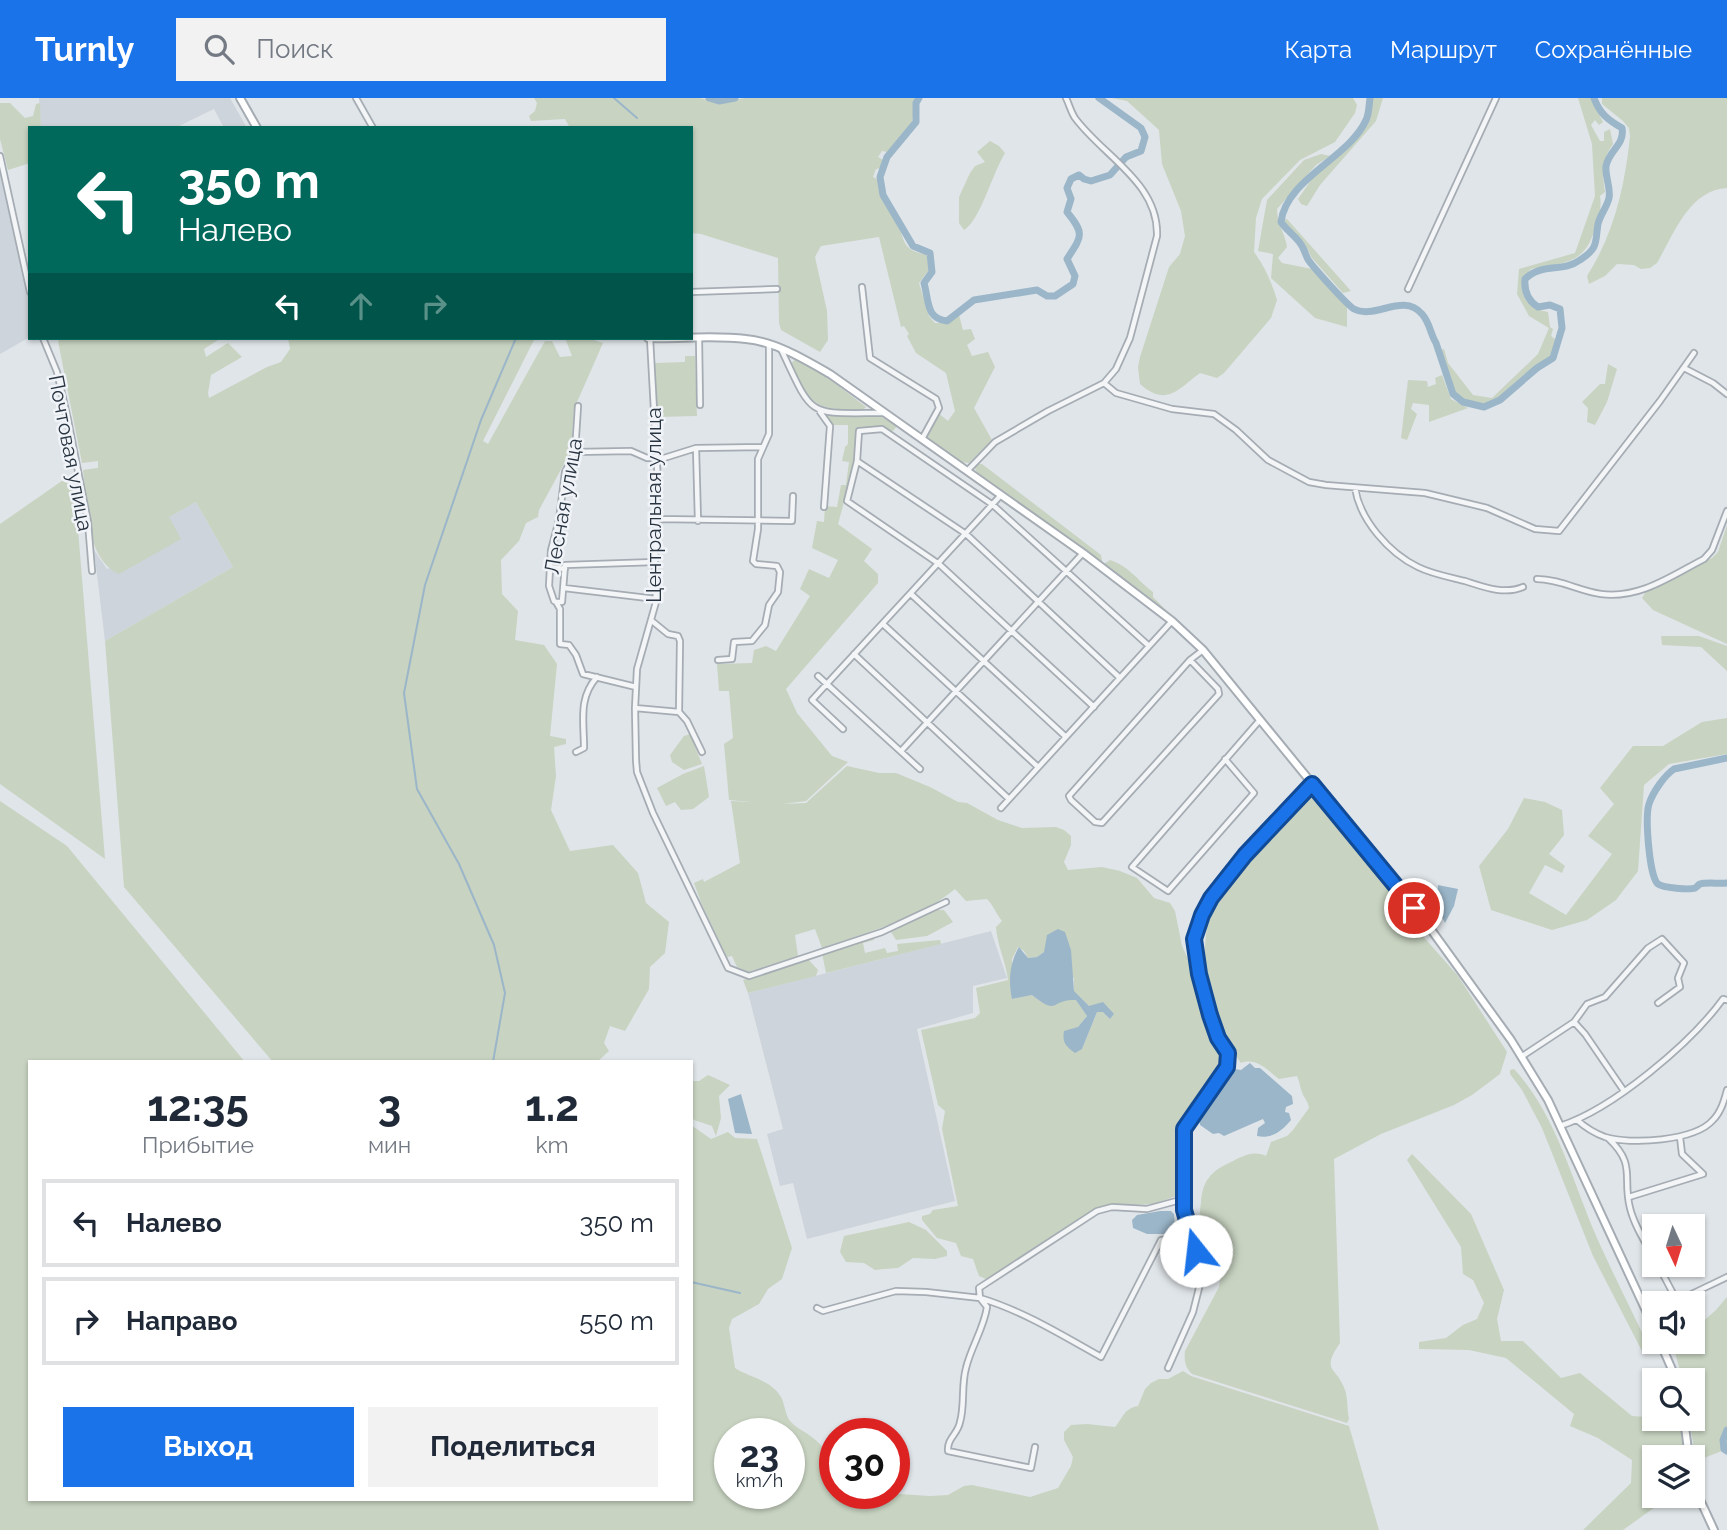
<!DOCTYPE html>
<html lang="ru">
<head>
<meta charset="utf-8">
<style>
  :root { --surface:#fff; --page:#f2f2f3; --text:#1f2937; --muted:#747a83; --line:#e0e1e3; --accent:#1a73e8 }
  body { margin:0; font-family:Raleway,sans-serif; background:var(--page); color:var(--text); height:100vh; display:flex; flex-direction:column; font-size:26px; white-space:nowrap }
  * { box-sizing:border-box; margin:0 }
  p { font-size:23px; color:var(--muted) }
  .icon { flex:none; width:38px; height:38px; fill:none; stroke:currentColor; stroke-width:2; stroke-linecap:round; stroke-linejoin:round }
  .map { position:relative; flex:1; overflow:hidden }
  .panel { position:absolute; left:28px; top:962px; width:665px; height:441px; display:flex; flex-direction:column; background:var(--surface); border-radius:0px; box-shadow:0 2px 5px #0004 }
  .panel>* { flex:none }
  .top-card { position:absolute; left:28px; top:28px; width:665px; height:214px; border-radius:0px; box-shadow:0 2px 5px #0004; background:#00695c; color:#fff; overflow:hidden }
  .needle { width:46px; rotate:176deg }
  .controls { position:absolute; left:1642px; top:1116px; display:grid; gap:14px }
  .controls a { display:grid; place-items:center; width:63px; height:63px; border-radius:0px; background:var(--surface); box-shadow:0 2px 5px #0004; font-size:35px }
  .speed { position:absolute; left:714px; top:1320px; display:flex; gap:14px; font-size:35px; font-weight:700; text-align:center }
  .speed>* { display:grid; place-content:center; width:91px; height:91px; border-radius:50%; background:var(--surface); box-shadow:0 2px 5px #0004; line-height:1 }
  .speed small { font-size:18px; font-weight:400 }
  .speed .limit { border:10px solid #d22; background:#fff; color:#111 }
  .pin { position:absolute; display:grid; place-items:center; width:60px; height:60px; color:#fff; margin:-30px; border:4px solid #fff; border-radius:50%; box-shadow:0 2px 7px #0007 }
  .me { position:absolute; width:77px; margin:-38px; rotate:344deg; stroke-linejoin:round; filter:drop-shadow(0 0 5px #0008) }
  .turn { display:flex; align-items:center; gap:24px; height:147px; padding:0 35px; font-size:32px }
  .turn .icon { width:91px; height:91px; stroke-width:2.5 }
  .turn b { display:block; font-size:49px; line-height:60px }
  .lanes { display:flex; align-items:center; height:66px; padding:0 35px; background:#0003; justify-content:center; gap:35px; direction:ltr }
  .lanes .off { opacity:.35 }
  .eta { display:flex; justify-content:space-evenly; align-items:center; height:119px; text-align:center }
  .eta b { font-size:42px; font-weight:700; line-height:49px }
  .action { display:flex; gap:14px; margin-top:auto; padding:14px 35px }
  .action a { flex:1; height:80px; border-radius:0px; background:var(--accent); color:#fff; font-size:28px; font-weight:700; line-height:80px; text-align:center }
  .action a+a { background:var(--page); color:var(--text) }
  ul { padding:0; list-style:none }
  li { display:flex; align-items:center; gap:21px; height:88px; margin:0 14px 10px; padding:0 21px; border:4px solid var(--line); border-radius:0px }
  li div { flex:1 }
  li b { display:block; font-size:26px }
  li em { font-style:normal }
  header { display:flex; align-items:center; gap:42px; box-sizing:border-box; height:98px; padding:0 35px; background:var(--accent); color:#fff }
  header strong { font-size:33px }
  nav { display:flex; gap:38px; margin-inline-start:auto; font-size:24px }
  .search { width:490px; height:63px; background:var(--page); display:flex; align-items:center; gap:18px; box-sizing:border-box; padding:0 24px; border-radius:0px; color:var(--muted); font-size:26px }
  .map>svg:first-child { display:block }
  .built { fill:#ced4db }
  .green { fill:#c8d3c1; fill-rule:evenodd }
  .water { fill:#9bb6c9 }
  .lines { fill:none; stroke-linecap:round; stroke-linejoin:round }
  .stream { stroke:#9bb6c9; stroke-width:2 }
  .river { stroke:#9bb6c9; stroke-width:7 }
  .minor-casing { stroke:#a5acb3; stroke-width:8 }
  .secondary-casing { stroke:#a5acb3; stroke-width:10 }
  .minor { stroke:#f3f5f7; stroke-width:4.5 }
  .secondary { stroke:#fff; stroke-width:6 }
  .route-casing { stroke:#114b97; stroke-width:18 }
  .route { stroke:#1a73e8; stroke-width:12 }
  .labels { text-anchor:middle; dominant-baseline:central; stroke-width:5; stroke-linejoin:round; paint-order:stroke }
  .street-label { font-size:21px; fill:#293441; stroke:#f0f3f7 }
</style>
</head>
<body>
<header>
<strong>Turnly</strong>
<div class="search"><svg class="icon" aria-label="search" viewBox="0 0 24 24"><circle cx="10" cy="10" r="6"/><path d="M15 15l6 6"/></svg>Поиск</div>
<nav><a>Карта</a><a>Маршрут</a><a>Сохранённые</a></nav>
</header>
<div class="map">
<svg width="1727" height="1432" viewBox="0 0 1727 1432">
  <rect width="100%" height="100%" fill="#e0e5e9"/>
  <path class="built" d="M39 0H230L247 30H224L214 11 175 30H41Z
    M0 58 30 194V239L0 256Z
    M196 404 233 469 105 543 94 452 107 471 180 441 168 419Z
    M991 833 1007 880 973 888V915L917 931 955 1103 807 1141 793 1085 780 1088 767 1036 783 1031 748 895Z"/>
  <path class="green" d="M534 0H700L718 5 745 0H916L912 24 887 54 882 53 878 59 883 62 882 70 876 71 873 79 879 82C880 103 889 110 898 128 902 134 902 142 907 148 912 154 920 155 927 157L930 171 919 185 929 218 935 225H948L959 217 963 232 971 231 975 241 967 247 972 258 988 254 995 269 974 310 992 342 969 365 961 364 926 340 938 315 948 323 955 313 946 275 916 255 907 238 909 236 904 228 901 229 879 139 821 148 815 159 827 213 828 242 820 254 781 232 779 225 778 160 701 136 691 135V30H570L565 21 531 23 529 18 535 13 537 5Z
    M1112 0H1353L1357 7 1355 15 1335 44 1300 62 1262 101 1256 120 1254 154C1265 169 1272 185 1277 202L1271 220 1224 275 1217 280 1200 275C1179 290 1167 310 1140 286L1138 269 1140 259 1169 169 1180 156 1185 138 1181 113 1162 66 1159 32 1127 3Z
    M1373 0H1383L1376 23 1320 87 1307 108 1301 106 1298 101 1316 75 1352 46 1368 22Z
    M1578 0H1591L1603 24 1599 27 1595 22 1591 27 1600 43H1604V34L1610 31 1613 46C1602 61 1602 76 1605 94L1600 98C1602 110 1599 119 1595 130 1585 167 1563 165 1531 171 1514 191 1524 210 1548 214L1550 229 1553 231 1551 238 1556 242 1551 258 1536 267 1500 299 1484 306 1467 303 1454 294 1440 252 1444 251 1448 265 1473 297 1492 300 1538 256 1549 230 1529 218 1517 196 1519 171 1575 155 1595 98 1592 46Z
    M1602 0H1727V90C1689 92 1674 136 1657 165L1650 170 1641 171 1634 167 1617 166 1605 178 1589 186 1587 178C1614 136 1625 88 1630 38L1629 30 1623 23 1602 6Z
    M0 5H10L25 20 33 18 36 6 40 5 41 30H30V65L8 72 0 41Z
    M990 43 999 48 1005 55C993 74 980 123 964 132L959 125V99L970 75 975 68 985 64 977 54Z
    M1321 56 1330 58 1316 67 1277 111C1277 126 1285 135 1287 149L1278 160 1282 165 1312 171 1347 209V229L1315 220 1271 180 1273 156 1258 153 1267 102 1304 62Z
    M1287 121 1351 193 1343 195 1312 160 1304 145 1289 132 1283 122Z
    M62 240H126L127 242 221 240 204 251 206 259 228 245 242 259 211 277 208 295 209 300 267 269 281 264 290 251 288 240H535L483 343 488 346 545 243H552L560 259 572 258 565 240H588L603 245 574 311 571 353 539 412 538 419 526 425 519 443 501 462 502 496 518 513 515 542 544 547 557 566 550 638 566 641V646L554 649 556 678 551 712 570 753 613 747 638 775 646 805 669 824 665 855 650 869 649 891 625 933 610 928 604 945 609 953 597 964H273L124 789 105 543 233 469 196 404 169 419 181 441 119 476C85 461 87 405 83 372L98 370V363L82 365 58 243Z
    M685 258H695L697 318 656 319 655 265 685 264Z
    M796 261 832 283 866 309 862 313C812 310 814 309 790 266Z
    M1608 266 1617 271 1607 304 1595 327 1587 324 1588 310 1582 304 1600 286H1605Z
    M1442 277 1451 301 1468 310 1429 324V307L1413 305 1411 311 1417 316 1407 342 1401 340 1408 282 1427 283 1428 289 1436 286 1435 280Z
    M825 317 882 319 897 328 892 334 881 329 856 332 855 363 838 426 872 451 864 463 878 476V485L786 591 797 615 832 658 848 664 806 703 782 706 806 705 847 668 879 675H896L930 689 958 704 967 705 998 722 1022 730 1056 729 1064 732 1071 738V747L1064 764 1068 772 1102 769 1120 773 1137 780 1154 800 1170 805 1175 813 1182 848 1197 880 1207 923 1225 955 1224 968 1182 1029V1096L1154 1106 1102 1108 1072 1125 986 1181 979 1178 973 1161 961 1158 956 1145 937 1140 922 1122V1118L930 1116 933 1112 958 1108 942 1031 945 1013 938 1007 921 932 975 920 980 915 976 890 1008 882C1006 864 997 847 996 829L1002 823C996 816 994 808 987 801L966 803 955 791C922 819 863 836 822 850L815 831 795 837 798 858 748 874 737 869 732 858 727 859 702 807 694 785 703 781 704 784 740 765 731 703 752 704 729 702 724 646 733 640 729 593H719L717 566 752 565 754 552 766 548 776 553 810 498 800 491 809 471 829 480 838 462 812 450 817 423 824 424 825 408 837 409 841 387H846L849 364 842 363 845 349 848 346V327H832ZM1018 849 1024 853 1028 860 1037 859 1044 854 1074 880V894L1089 908 1114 916 1110 921 1103 913 1097 914 1082 951 1075 954 1078 929 1087 918 1076 901C1050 901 1058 917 1032 897L1012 901V861Z
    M977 366H982L1101 457 1102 463 1098 464 979 378 975 371Z
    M69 378 76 407 105 761 0 686V426Z
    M1727 427V546L1653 512 1642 500 1645 495 1712 460 1718 454Z
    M1110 462C1129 468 1138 483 1153 494V499L1171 517 1104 466Z
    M1661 538H1699L1727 548V573L1701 549 1662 547Z
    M1727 620V656L1669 666 1644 687 1638 773 1616 802 1587 822 1552 832 1491 812 1479 768 1508 731 1524 700 1545 704 1562 712 1564 737 1549 756 1565 768 1562 775 1545 767 1529 795 1566 817 1612 756 1588 738 1614 706 1600 690 1633 648H1663L1702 624Z
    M690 636 702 666 684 672 672 664 670 657 684 638Z
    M704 668 709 699 693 711 681 712 675 704 666 708 657 690 683 676Z
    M1306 697H1310L1325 711 1418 826 1422 837 1458 878 1507 954 1500 976 1472 997 1454 1007 1381 1036 1334 1061 1340 1245C1320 1274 1337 1268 1345 1292 1348 1301 1347 1312 1349 1321L1347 1325 1192 1276C1185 1269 1184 1263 1185 1253L1219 1189C1223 1164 1208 1149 1201 1127 1199 1120 1200 1112 1201 1105 1202 1083 1211 1073 1231 1064 1243 1058 1253 1052 1266 1058L1271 1044 1287 1038 1293 1032 1309 1010C1308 1004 1306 1002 1303 997 1300 991 1300 984 1297 978L1279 981C1267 972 1257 959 1241 965 1226 945 1206 896 1205 872 1204 853 1206 829 1210 811L1228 792V784Z
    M0 703 67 748 245 964H30V1402H691V1027L711 1041 728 1034 735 1040 757 1041 792 1150 782 1181 768 1191 759 1206 732 1221 729 1230 735 1270C750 1280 770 1281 781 1299 785 1306 785 1318 791 1324 795 1329 804 1333 809 1337 830 1351 835 1372 835 1395H884L930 1398 948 1397 964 1388 972 1387 1030 1399 1058 1390 1071 1368 1073 1359 1064 1342V1334L1071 1327 1087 1326 1115 1329C1124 1319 1123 1311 1138 1308L1145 1291 1151 1285 1159 1281H1168L1183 1273 1191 1278 1349 1328 1379 1432H0ZM730 1335H789V1395H730Z
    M934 812H944L953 824 927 838 896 842 891 834Z
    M874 838V842L863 845 865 855 885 850 887 855 898 853 897 846 940 842 941 846 826 875 822 855Z
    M809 862 818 872 816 878 748 895 743 882Z
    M1514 971C1557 1018 1572 1083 1597 1140 1613 1176 1631 1211 1648 1247L1642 1253 1593 1158 1542 1030 1522 992 1510 976V972Z
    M708 977 730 987 719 998 721 1020 716 1038 712 1028 694 1022 691 1017V983H699Z
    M1412 1056 1471 1116 1504 1192 1497 1221 1501 1243H1523L1561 1280 1580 1275 1632 1318 1646 1319 1652 1313 1654 1285V1321H1680L1684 1360H1654V1398H1667L1658 1407 1623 1432H1583L1631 1385 1632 1362 1598 1340 1570 1328 1574 1316 1506 1260 1469 1252 1419 1251V1244L1446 1240 1463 1227 1477 1221 1484 1205 1473 1182 1463 1176 1461 1149 1407 1062Z
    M909 1124 926 1132 947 1153V1158L935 1161 913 1160 898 1170 884 1171 875 1172 864 1165 846 1164 840 1154 844 1138Z
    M1727 1199V1351L1696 1363 1689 1321H1692V1283H1683L1672 1244H1692V1233L1716 1212Z"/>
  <path class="water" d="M1438 787 1458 791 1454 808 1445 825 1437 810Z
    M1058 831 1065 834 1071 852 1074 893 1089 908 1103 904 1114 916 1110 921 1103 914H1097L1082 951 1075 955C1066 948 1062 945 1064 933L1078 929 1087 918 1076 902C1049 901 1060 919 1032 897L1012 901C1008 883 1010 864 1019 849L1028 860 1037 859 1044 854 1047 837Z
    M1250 965 1255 970H1260L1292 998 1293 1006 1286 1009 1285 1014 1289 1015 1291 1022C1282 1033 1272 1041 1257 1038L1258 1030 1265 1025 1263 1021 1224 1038 1219 1035 1213 1036 1200 1027 1199 1022 1235 971 1241 972Z
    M741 996 752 1036 735 1035 728 1001Z
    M1160 1113H1171L1174 1116 1175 1131 1170 1136H1147L1133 1130 1132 1122 1137 1117Z"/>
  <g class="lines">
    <path class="stream" d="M614 0 637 20
      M493 964 505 895 494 847 459 766 417 691 404 595 425 487 481 322 516 240
      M691 1184 740 1195"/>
    <path class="river" d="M709 0 719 3 735 0
      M919 0 916 5V24L887 59 880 79 883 97 913 148 930 155 932 174 924 185C929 203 926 221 947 223L974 202 1037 192 1047 198H1055L1073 186 1075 178 1067 161C1082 138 1085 136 1067 114L1071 101 1067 90 1071 81 1079 77 1084 81 1091 83 1110 77 1126 59 1141 53 1145 39 1141 30 1099 0
      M1370 0C1369 7 1369 16 1366 22 1350 59 1286 81 1281 124 1287 133 1297 139 1302 148 1305 153 1306 159 1309 163 1315 171 1347 207 1354 211 1375 222 1403 194 1422 216 1430 225 1430 235 1436 245L1453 296 1463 304 1484 309 1500 302 1537 270 1553 260 1562 230 1560 211 1550 207 1538 209C1528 203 1524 193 1525 181 1543 164 1562 175 1580 162 1599 150 1595 144 1598 126 1600 117 1607 109 1609 100 1611 90 1605 79 1606 68 1609 52 1625 47 1622 30 1608 22 1600 16 1594 0
      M1727 660 1674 671C1664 678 1653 694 1649 706 1645 718 1649 779 1658 786 1663 790 1690 792 1695 790 1697 789 1698 787 1700 786 1707 784 1719 786 1727 785
      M1727 1332 1723 1342 1724 1351 1727 1353"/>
    <defs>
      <path id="minor" d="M356 0 373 30
        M0 58 30 194
        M862 189 870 260 936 301 939 310 922 341
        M1408 191 1496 0
        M691 194 777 191
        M43 240 57 274 68 322 88 424 92 473
        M650 240 658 385 655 464 656 504 637 571 635 610 636 662 637 674 653 715 728 870 749 878 882 834 946 804
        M699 240 700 307
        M781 251C814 322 807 315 884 315
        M1684 270 1713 285 1727 296
        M1104 285 1116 295 1172 311 1214 316 1236 332 1268 362 1309 384 1326 387 1425 395 1487 410 1535 431 1559 433 1660 303 1694 255
        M578 308 575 354 565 374 559 422 551 452 549 488 554 503 556 504 560 511V546L569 547 576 557 583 576 636 589
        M820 314 830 328 824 409
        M696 350 698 423
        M575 354 631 353 647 360H664L696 350 763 349
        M857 363 966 436 1120 580
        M967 373 995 344 1048 313 1104 285 1116 271 1130 240 1157 138C1159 85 1103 58 1075 20 1071 14 1069 6 1066 0
        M1355 390C1360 422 1389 455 1418 469 1432 476 1449 479 1465 483 1484 489 1504 497 1523 489
        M657 421 792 423 793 398
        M550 469 565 471
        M1537 481C1560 481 1579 493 1601 496 1640 501 1671 478 1704 461L1712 452 1727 413
        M564 490 656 501
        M911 496 1066 639
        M557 504H562L565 467 655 464
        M652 523 668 536 678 538 680 543 679 614 687 623 702 654
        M884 527 1038 669
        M854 556 1009 701
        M718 562 732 561 734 544 752 543 765 527 769 507 778 494 780 474 777 468 756 466 753 463 758 431V361L769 336V246
        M1190 562 1218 591 1219 596 1102 725 1095 724 1071 702 1069 698 1190 562 1203 552
        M818 578 920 671
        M1094 609 939 466 847 403 857 363 859 333 882 331 993 407 1149 548
        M635 610 679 614
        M843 631 812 602 1001 397
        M901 653 1083 455
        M576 654 584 650C584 623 578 600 597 579
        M1225 661 1254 695 1168 793 1132 769 1259 623
        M1001 710 1172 523
        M1574 924 1587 906 1605 899 1648 850 1662 841 1684 865 1678 880 1680 889 1658 905
        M1521 959 1574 924 1585 936 1624 993
        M1577 1022C1586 1030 1594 1035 1605 1039 1630 1047 1695 1043 1713 1022 1721 1014 1724 1003 1727 992
        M1560 1028C1613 1011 1691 945 1723 901L1727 902
        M1608 1040C1637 1067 1622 1079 1630 1110 1634 1127 1645 1144 1654 1160
        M1629 1099 1703 1076 1682 1056 1680 1039
        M1184 1101 1147 1111 1112 1109 1097 1113 979 1190 980 1200C1023 1213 1062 1237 1101 1259L1161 1142 1169 1141 1196 1153
        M1658 1167 1677 1203 1727 1179
        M817 1210 823 1213 896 1193 926 1194 980 1200 987 1209C984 1230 971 1249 966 1270 961 1288 965 1307 960 1324 958 1336 947 1340 948 1353L1031 1370 1035 1349
        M1168 1270 1193 1214 1202 1178 1184 1113V1031L1227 969 1228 955 1218 940 1210 917 1199 876 1194 841 1202 817 1211 800 1245 757 1312 686"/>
      <path id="secondary" d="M240 0 257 30
        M648 240C680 241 714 237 746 241 776 244 804 261 830 276L1083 455 1172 523 1203 552 1427 826 1511 942 1548 1002 1654 1230
        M1660 1244 1677 1283
        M1684 1321 1689 1360
        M1692 1374 1696 1393 1714 1432"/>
    </defs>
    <use href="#minor" class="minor-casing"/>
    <use href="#secondary" class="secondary-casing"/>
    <use href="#minor" class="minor"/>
    <use href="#secondary" class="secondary"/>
  </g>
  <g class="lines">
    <defs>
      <path id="route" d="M1196 1153 1184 1112V1031L1227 969 1228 955 1218 940 1210 917 1199 876 1194 841 1202 817 1211 800 1245 757 1312 686 1414 810"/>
    </defs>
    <use href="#route" class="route-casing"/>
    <use href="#route" class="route"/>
  </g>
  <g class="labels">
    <g class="street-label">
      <text transform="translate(71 355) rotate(79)">Почтовая улица</text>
      <text transform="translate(653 407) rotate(-90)">Центральная улица</text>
      <text transform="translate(563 408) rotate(-80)">Лесная улица</text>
    </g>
  </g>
</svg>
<div class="controls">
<a><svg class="needle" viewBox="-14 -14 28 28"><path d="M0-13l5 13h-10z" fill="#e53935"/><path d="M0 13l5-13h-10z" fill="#747a83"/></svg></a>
<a><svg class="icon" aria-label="sound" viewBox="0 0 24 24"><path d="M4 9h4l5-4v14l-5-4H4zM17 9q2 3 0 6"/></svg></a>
<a><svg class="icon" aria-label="search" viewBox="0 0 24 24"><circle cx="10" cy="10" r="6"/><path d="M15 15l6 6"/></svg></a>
<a><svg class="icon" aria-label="layers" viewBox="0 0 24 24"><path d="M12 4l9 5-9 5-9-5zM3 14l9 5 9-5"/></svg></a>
</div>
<div class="speed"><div>23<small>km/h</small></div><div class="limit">30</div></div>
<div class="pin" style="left:1414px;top:810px;background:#d93025"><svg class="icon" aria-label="arrive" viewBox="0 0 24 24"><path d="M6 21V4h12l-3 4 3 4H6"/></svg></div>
<svg class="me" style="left:1196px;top:1153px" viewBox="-20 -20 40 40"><circle r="19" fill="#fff"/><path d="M0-13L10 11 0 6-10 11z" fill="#1a73e8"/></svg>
<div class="top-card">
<div class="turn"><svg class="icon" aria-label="left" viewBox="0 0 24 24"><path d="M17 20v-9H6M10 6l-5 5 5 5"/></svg><div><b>350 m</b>Налево</div></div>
<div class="lanes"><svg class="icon" aria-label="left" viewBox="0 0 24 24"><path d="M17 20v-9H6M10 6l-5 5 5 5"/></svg><svg class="icon off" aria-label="ahead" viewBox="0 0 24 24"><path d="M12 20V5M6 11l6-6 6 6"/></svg><svg class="icon off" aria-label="right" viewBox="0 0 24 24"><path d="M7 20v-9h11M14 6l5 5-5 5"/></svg></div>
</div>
<section class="panel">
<div class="eta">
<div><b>12:35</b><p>Прибытие</p></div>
<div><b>3</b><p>мин</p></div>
<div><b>1.2</b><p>km</p></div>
</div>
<ul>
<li><svg class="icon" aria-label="left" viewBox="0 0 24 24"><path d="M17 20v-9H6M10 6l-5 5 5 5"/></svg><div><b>Налево</b></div><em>350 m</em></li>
<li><svg class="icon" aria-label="right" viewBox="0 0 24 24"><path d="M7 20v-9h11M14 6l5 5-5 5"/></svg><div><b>Направо</b></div><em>550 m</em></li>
</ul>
<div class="action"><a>Выход</a><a>Поделиться</a></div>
</section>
</div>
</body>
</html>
